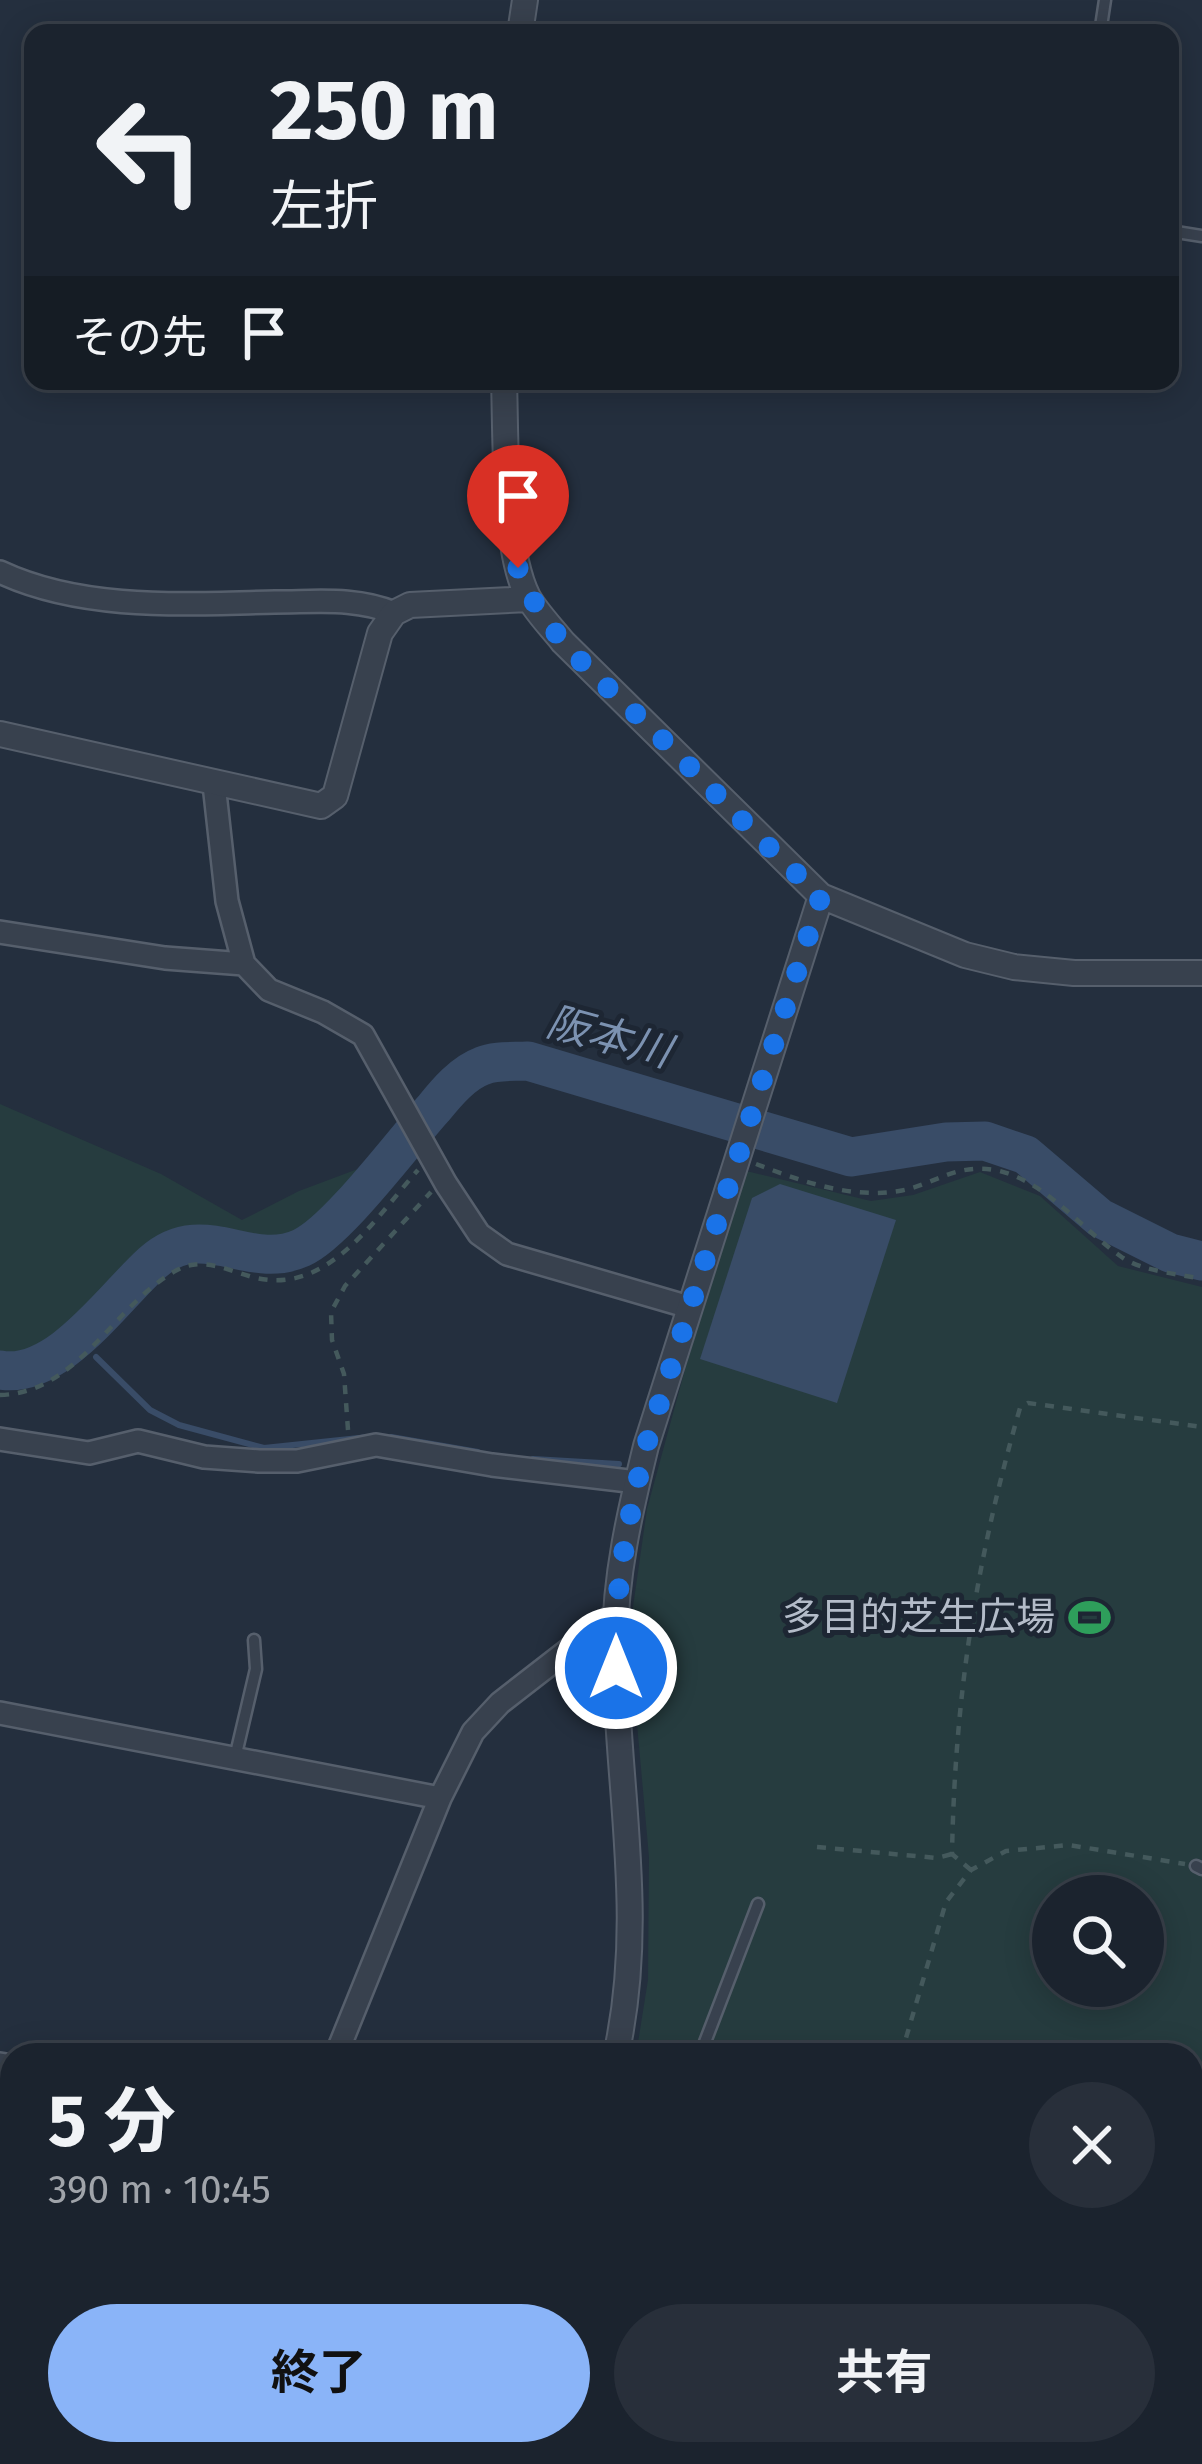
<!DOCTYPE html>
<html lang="ja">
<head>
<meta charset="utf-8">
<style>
  :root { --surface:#1b232e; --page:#282f3a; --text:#f1f3f6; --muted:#a0a4aa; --line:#39404a; --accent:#8ab4f8 }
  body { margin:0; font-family:"Fira Sans","Noto Sans JP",sans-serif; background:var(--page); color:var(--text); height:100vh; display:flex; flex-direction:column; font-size:45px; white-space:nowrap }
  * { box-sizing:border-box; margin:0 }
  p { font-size:39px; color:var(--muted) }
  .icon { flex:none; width:66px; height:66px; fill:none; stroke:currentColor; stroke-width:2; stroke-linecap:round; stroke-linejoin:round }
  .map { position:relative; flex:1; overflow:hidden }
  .panel { position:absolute; left:0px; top:2043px; width:1203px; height:423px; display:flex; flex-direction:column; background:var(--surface); border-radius:36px 36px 0 0; box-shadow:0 6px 30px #0003,0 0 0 3px var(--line) }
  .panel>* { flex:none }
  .guide { position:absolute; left:24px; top:24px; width:1155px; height:366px; border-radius:24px; box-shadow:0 6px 30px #0003,0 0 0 3px var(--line); background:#1b232e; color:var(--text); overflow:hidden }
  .buttons { position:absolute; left:1032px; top:1875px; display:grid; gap:24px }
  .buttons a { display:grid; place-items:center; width:132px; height:132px; border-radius:50%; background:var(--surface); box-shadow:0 6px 30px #0003,0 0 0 3px var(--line); font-size:60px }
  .pin { position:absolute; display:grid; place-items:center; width:102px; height:102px; color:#fff; margin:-123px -51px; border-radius:50% 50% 50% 0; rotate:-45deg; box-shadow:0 0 12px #0007 }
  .pin .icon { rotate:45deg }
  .me { position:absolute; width:132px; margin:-66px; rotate:0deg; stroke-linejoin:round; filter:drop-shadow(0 0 9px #0008) }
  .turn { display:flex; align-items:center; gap:42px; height:252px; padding:0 48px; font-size:54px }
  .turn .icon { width:156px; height:156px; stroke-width:2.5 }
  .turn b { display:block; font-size:84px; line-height:102px }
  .then { display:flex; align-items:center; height:114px; padding:0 48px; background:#0003; gap:24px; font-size:45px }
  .round { display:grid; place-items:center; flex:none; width:126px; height:126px; border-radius:63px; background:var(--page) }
  .headline { display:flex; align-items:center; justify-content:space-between; height:204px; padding:0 48px }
  h1 { font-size:72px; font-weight:700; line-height:90px }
  .button { display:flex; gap:24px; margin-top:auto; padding:24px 48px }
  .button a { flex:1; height:138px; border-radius:72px; background:var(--accent); color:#111; font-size:48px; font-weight:700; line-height:138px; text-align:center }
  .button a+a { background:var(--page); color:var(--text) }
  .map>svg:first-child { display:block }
  .green { fill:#263c3f; fill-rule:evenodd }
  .water { fill:#394c67 }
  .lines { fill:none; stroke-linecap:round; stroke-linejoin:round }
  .stream { stroke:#394c67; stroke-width:6 }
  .river { stroke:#394c67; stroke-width:39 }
  .service-casing { stroke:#565f6c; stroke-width:15 }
  .minor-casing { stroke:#565f6c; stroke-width:26 }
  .tertiary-casing { stroke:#565f6c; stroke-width:28 }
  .path { stroke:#44595c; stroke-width:4.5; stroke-dasharray:9 9; stroke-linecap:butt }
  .service { stroke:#38414e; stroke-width:10 }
  .minor { stroke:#38414e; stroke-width:21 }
  .tertiary { stroke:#38414e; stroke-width:24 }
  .route { stroke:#1a73e8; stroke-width:21; stroke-dasharray:0 37.8 }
  .labels { text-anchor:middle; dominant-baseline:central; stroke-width:10; stroke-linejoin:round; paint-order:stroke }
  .poi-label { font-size:39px; fill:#b4bcc9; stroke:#1d2633; text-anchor:end }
  .water-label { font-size:42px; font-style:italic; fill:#7c92b1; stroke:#1d2633 }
</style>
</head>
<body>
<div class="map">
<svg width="1202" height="2464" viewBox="0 0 1202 2464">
  <rect width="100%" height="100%" fill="#242f3e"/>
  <path class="green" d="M0 1104 161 1174 242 1220 299 1191 363 1167 331 1206 274 1247 181 1233 90 1312 31 1354 0 1351Z
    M746 1171 871 1201 913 1195 980 1172 1040 1196 1118 1266 1202 1287V2443L1191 2446V2055H636L648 1980 649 1857 629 1635 647 1509 686 1366ZM1053 1896H1143V1986H1053Z
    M0 2214H12V2434L0 2453Z
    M327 2454H1162L1126 2464H343Z"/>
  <path class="water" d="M780 1184 896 1220 837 1403 700 1359 752 1198Z"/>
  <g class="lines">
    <path class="stream" d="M72 1341 79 1345
      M96 1357 150 1410 179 1425 264 1448 378 1436
      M391 1437 478 1452
      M533 1459 619 1464
      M0 2225 12 2234
      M482 2454 500 2464"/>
    <path class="river" d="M0 1370C58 1380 113 1298 152 1263 203 1217 248 1272 301 1248 337 1232 404 1141 434 1108 447 1092 463 1073 482 1066 496 1060 513 1062 528 1061L851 1157 946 1142 985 1141 1026 1155 1100 1218 1170 1253 1202 1261"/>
    <defs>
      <path id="service" d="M1100 33 1105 0
        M1170 231 1202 236
        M235 1758 256 1669 254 1640
        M1196 1866 1202 1869
        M700 2055 758 1904
        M1191 2390 1202 2388"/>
      <path id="minor" d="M0 572C83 611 185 604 275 602 317 602 356 597 394 613
        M214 784 227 901 244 964 269 990 323 1012 363 1035 446 1184 479 1234 507 1254 689 1307
        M0 932 165 958 244 964
        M0 1439 89 1453 138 1441 204 1457 259 1461H297L376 1445 492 1465 637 1482
        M0 1713 440 1798
        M336 2055 440 1798 473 1732 500 1703 616 1613
        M0 2064 12 2066"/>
      <path id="tertiary" d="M520 33 525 0
        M504 381C506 438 503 548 528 597 537 613 552 628 563 642L821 896 965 955 1014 967 1074 973H1202
        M0 734 321 806 335 796 380 633 394 613 410 605 529 599
        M616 2055C647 1917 616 1783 615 1644 615 1576 630 1511 646 1446L821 896
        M453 2464 457 2454
        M1198 2464 1202 2463"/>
    </defs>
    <use href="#service" class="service-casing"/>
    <use href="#minor" class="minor-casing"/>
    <use href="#tertiary" class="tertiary-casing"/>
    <path class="path" d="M756 1164C801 1181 850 1199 899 1191 934 1185 955 1163 995 1170 1046 1180 1082 1230 1123 1258 1143 1271 1178 1274 1202 1279
      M0 1395C79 1393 114 1304 177 1270 201 1257 225 1269 249 1276 326 1300 375 1218 418 1170
      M348 1430 344 1374 332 1340 331 1312 345 1286 431 1192
      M817 1847 937 1858 952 1854
      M971 1870 952 1854C955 1695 976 1561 1020 1408L1028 1403 1202 1427
      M901 2055 946 1902 971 1870 1006 1851 1069 1845 1185 1864"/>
    <use href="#service" class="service"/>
    <use href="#minor" class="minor"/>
    <use href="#tertiary" class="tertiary"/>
  </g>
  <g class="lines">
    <path class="route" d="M518 568C545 642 617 692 671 748 721 798 768 849 821 896L646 1446C628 1520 613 1591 616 1668"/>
  </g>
  <defs>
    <symbol id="stadium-bare" viewBox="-9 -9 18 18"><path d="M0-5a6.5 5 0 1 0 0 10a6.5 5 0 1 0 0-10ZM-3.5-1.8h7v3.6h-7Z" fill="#2e9e5b" stroke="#1d2633" stroke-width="2.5" paint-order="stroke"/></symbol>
  </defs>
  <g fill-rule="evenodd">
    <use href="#stadium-bare" x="1060" y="1588" width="59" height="59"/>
  </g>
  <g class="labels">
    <g class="poi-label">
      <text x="1055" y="1617">多目的芝生広場</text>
    </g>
    <g class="water-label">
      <text transform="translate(609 1037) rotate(15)">阪本川</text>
    </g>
  </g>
</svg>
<div class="buttons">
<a><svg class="icon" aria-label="search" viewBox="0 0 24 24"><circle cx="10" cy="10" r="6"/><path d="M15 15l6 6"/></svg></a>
</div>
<div class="pin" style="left:518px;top:568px;background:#d93025"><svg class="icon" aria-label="arrive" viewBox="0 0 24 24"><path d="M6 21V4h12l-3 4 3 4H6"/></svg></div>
<svg class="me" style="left:616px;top:1668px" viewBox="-20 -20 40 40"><circle r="17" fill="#1a73e8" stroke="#fff" stroke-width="3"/><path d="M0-11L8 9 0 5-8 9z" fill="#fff"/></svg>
<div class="guide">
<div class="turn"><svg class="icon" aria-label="left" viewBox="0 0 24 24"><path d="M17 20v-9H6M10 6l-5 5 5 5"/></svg><div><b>250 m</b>左折</div></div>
<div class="then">その先<svg class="icon" aria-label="arrive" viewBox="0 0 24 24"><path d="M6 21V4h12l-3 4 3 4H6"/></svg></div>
</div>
<section class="panel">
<div class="headline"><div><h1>5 分</h1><p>390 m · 10:45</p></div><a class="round"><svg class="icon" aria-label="close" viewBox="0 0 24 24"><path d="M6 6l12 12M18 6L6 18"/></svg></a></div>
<div class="button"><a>終了</a><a>共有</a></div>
</section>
</div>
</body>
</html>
